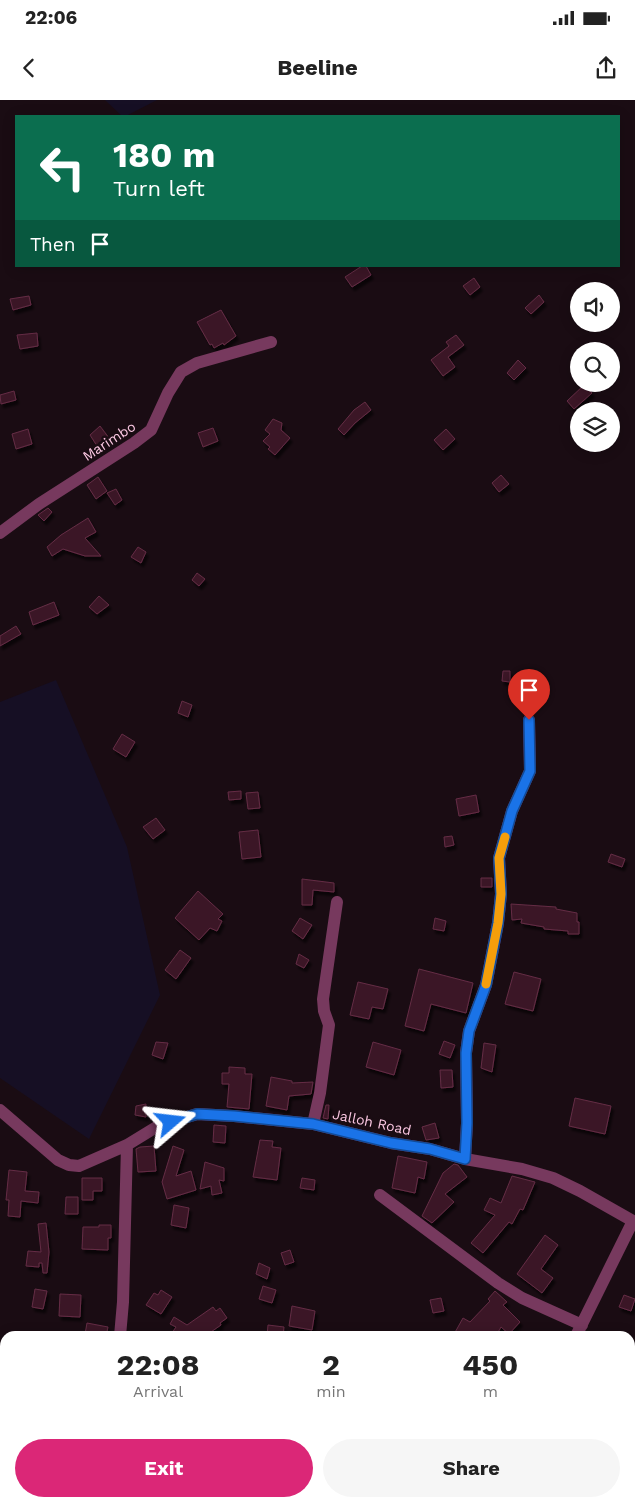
<!DOCTYPE html>
<html lang="en">
<head>
<meta charset="utf-8">
<style>
  :root { --surface:#fff; --page:#f6f6f6; --text:#222; --muted:#767676; --accent:#db2777 }
  body { margin:0; font-family:"Work Sans",sans-serif; background:var(--page); color:var(--text); height:100vh; display:flex; flex-direction:column; font-size:19px; white-space:nowrap }
  * { box-sizing:border-box; margin:0 }
  p { font-size:16px; color:var(--muted) }
  .icon { flex:none; width:28px; height:28px; fill:none; stroke:currentColor; stroke-width:2; stroke-linecap:round; stroke-linejoin:round }
  .map { position:relative; flex:1; overflow:hidden }
  .side { position:absolute; left:0px; top:1231px; width:635px; height:176px; display:flex; flex-direction:column; background:var(--surface); border-radius:15px 15px 0 0; box-shadow:0 2px 12px #0003 }
  .side>* { flex:none }
  .guide { position:absolute; left:15px; top:15px; width:605px; height:152px; border-radius:0px; box-shadow:0 2px 12px #0003; background:#0b6e4f; color:#fff; overflow:hidden }
  .controls { position:absolute; left:570px; top:182px; display:grid; gap:10px }
  .controls a { display:grid; place-items:center; width:50px; height:50px; border-radius:50%; background:var(--surface); box-shadow:0 2px 12px #0003; font-size:25px }
  .pin { position:absolute; display:grid; place-items:center; width:42px; height:42px; color:#fff; margin:-51px -21px; border-radius:50% 50% 50% 0; rotate:-45deg; box-shadow:0 0 5px #0007 }
  .pin .icon { rotate:45deg }
  .me { position:absolute; width:55px; margin:-28px; rotate:73deg; stroke-linejoin:round; filter:drop-shadow(0 0 4px #0008) }
  .turn { display:flex; align-items:center; gap:18px; height:105px; padding:0 15px; font-size:22px }
  .turn .icon { width:65px; height:65px; stroke-width:2.5 }
  .turn b { display:block; font-size:35px; line-height:42px }
  .then { display:flex; align-items:center; height:48px; padding:0 15px; background:#0003; gap:10px; font-size:19px }
  .eta { display:flex; justify-content:space-evenly; align-items:center; height:85px; text-align:center }
  .eta b { font-size:30px; font-weight:700; line-height:35px }
  .primary-button { display:flex; gap:10px; margin-top:auto; padding:10px 15px }
  .primary-button a { flex:1; height:58px; border-radius:30px; background:var(--accent); color:#fff; font-size:20px; font-weight:700; line-height:58px; text-align:center }
  .primary-button a+a { background:var(--page); color:var(--text) }
  .status { display:flex; justify-content:space-between; align-items:center; height:35px; padding:0 25px; background:var(--surface); direction:ltr }
  .status svg { height:14px; fill:currentColor }
  header { display:flex; justify-content:space-between; align-items:center; height:65px; padding:0 15px; background:var(--surface); font-size:22px; font-weight:700 }
  .map>svg:first-child { display:block }
  .green { fill:#160f24 }
  .building { fill:#3a1927; stroke:#652c45; filter:url(#shadow) }
  .lines { fill:none; stroke-linecap:round; stroke-linejoin:round }
  .minor { stroke:#77395e; stroke-width:12 }
  .route-casing { stroke:#114b97; stroke-width:12 }
  .route { stroke:#1a73e8; stroke-width:9 }
  .slow { stroke:#f59e0b; stroke-width:9 }
  .labels { text-anchor:middle; dominant-baseline:central; stroke-width:5; stroke-linejoin:round; paint-order:stroke }
  .street-label { font-size:14px; fill:#fcc8e3; stroke:#1a0c13 }
</style>
</head>
<body>
<div class="status"><b>22:06</b><svg viewBox="0 0 49 12"><path d="M0 12V9h3v3zM5 12V6h3v6zM10 12V3h3v9zM15 12V0h3v12zM26 1h20v11H26zM47 4h2v5h-2z"/></svg></div>
<header><svg class="icon" aria-label="back" viewBox="0 0 24 24"><path d="M15 5l-7 7 7 7"/></svg>Beeline<svg class="icon" aria-label="share" viewBox="0 0 24 24"><path d="M12 15V3M7 8l5-5 5 5M5 13v7h14v-7"/></svg></header>
<div class="map">
<svg width="635" height="1407" viewBox="0 0 635 1407">
  <defs>
    <filter id="shadow"><feDropShadow dx="2.5" dy="4" stdDeviation="1" flood-color="#0009"/></filter>
  </defs>
  <rect width="100%" height="100%" fill="#1a0c13"/>
  <path class="green" d="M105 0H157L126 16H122Z
    M56 580 127 747 160 895 89 1039 0 978V602Z"/>
  <path class="building" d="M362 166H366L371 175 352 187 345 177Z
    M474 178 480 187 470 195 463 186Z
    M539 195 544 202 531 214 525 208Z
    M29 196 31 205 13 210 10 199Z
    M221 210 236 236 224 245 223 243 214 248 212 244 210 245 197 222Z
    M37 233 38 246 20 249 17 235Z
    M456 235 464 245 448 257 455 267 443 276 431 260 449 246 446 242Z
    M518 260 526 268 514 280 507 273Z
    M584 285 592 293 574 309 567 301Z
    M14 291 16 300 1 304 0 295Z
    M365 302 371 310 355 323 344 335 338 329 354 310Z
    M273 319 282 323 281 330 290 338 275 355 268 349 270 347 263 341 270 334 265 330Z
    M100 326 109 338 97 346 90 335Z
    M213 328 218 341 203 347 198 333Z
    M28 329 32 344 16 349 12 334Z
    M446 329 455 339 443 350 434 340Z
    M501 375 509 384 499 392 492 383Z
    M98 377 107 391 96 399 87 385Z
    M116 389 122 400 115 405 107 393Z
    M48 408 52 412 44 421 38 415Z
    M88 418 96 432 85 438 101 456H85L63 449 52 456 47 447 61 435Z
    M138 447 146 452 141 463 131 457Z
    M197 473 205 479 199 486 192 480Z
    M99 496 109 505 97 514 89 507Z
    M54 502 59 515 33 525 29 512Z
    M16 526 21 534 0 546V536Z
    M503 571H510V582L502 581Z
    M182 601 192 605 188 617 178 613Z
    M122 634 135 642 126 657 113 649Z
    M241 691V699L229 700 228 692Z
    M258 692 260 708 248 709 246 693Z
    M476 695 479 712 459 716 456 699Z
    M156 718 165 730 153 739 143 727Z
    M258 730 261 757 242 759 239 732Z
    M452 736 454 745 445 747 444 737Z
    M611 754 625 759 622 767 608 762Z
    M481 778H492V787H481Z
    M302 779 334 783V792L313 790 312 805H302Z
    M198 791 223 814 218 819 222 821 217 831 210 828 199 840 175 818Z
    M511 804 556 807V809L577 813V822H579V834H568V831L544 829V827L521 823 522 819 512 820Z
    M300 818 312 825 303 839 292 831Z
    M435 818 446 821 444 831 433 829Z
    M180 850 191 858 176 879 165 870Z
    M299 854 309 860 304 868 296 864Z
    M419 869 473 883 466 913 431 904 424 931 405 926Z
    M514 872 541 879 533 911 505 904Z
    M358 882 388 889 383 909 372 907 369 919 350 915Z
    M444 941 455 945 450 958 439 954Z
    M156 942 168 943 163 959 152 955Z
    M373 942 401 950 394 975 366 967Z
    M484 943 496 945 492 972 481 968Z
    M229 967 245 968V974H252L249 1009 227 1007 229 984H222V973H229Z
    M440 970H452L453 987 441 988Z
    M271 977 292 981V983L313 982 311 994 289 996 287 1010 266 1006Z
    M575 998 611 1006 605 1034 569 1026Z
    M146 1004V1017L135 1015 136 1006Z
    M326 1005H329L328 1019 323 1018Z
    M435 1023 439 1038 426 1040 422 1027Z
    M214 1025 226 1026 225 1043 213 1042Z
    M260 1040 273 1041 272 1047 281 1048 277 1080 253 1077Z
    M154 1046 156 1071 138 1072 136 1049 140 1047Z
    M173 1046 184 1050 176 1076 191 1071 196 1090 167 1099 162 1082Z
    M398 1056 427 1062 424 1079 418 1077 415 1093 392 1088Z
    M205 1062 224 1068V1081L219 1080 222 1093 212 1095 211 1086 200 1089Z
    M454 1064 458 1065 467 1077 445 1094 454 1102 432 1123 422 1116 443 1073Z
    M9 1070 27 1072 25 1091 39 1092 38 1103 21 1101 20 1117 8 1116 9 1100H6Z
    M512 1076 535 1082 523 1110 520 1109 512 1124 509 1122 483 1153 471 1143 495 1115 484 1110 490 1098 501 1103Z
    M82 1078H102V1091H93V1100H82Z
    M302 1078 315 1080 314 1090 300 1088Z
    M66 1097H78V1114H65Z
    M174 1105 189 1108 186 1128 171 1125Z
    M46 1123 49 1152 47 1173H43L42 1163H39V1167L26 1166 28 1151 41 1152 38 1124Z
    M99 1125H111V1138H108V1150L82 1149 83 1127H99Z
    M545 1135 558 1145 541 1169 553 1178 542 1193 517 1174Z
    M290 1150 294 1162 285 1165 281 1153Z
    M259 1163 270 1168 267 1179 256 1174Z
    M263 1186 276 1190 272 1203 259 1199Z
    M35 1189 47 1191 43 1209 32 1207Z
    M161 1190 172 1197 161 1214 146 1205 154 1193 158 1195Z
    M495 1191 507 1202 503 1205 520 1222 509 1234 501 1227 496 1236H453L463 1218 470 1222 490 1201 488 1199Z
    M60 1194 81 1195 80 1217 59 1216Z
    M624 1195 635 1199 631 1211 619 1207Z
    M441 1198 444 1211 433 1213 430 1200Z
    M292 1206 315 1211 312 1230 289 1226Z
    M213 1207 216 1211 220 1208 227 1218 220 1223 221 1225 205 1236H170L176 1227 170 1224 174 1217 187 1225Z
    M87 1223 108 1227 106 1236 85 1234Z
    M268 1225 284 1227 283 1236H267Z"/>
  <g class="lines">
    <path class="minor" d="M0 433 39 404 134 343 151 330 168 293 181 272 197 263 271 242
      M0 1010 58 1060 69 1065 79 1066 127 1045 158 1026 197 1014 234 1016 313 1024 391 1043 430 1049 465 1059 522 1069 553 1078 580 1091 633 1121
      M313 1024 320 993 329 925 324 911 323 899 337 802
      M465 1059 467 1023 466 953 469 931 486 885 498 823 501 794 499 758 512 711 530 671 529 620
      M380 1095 498 1183 522 1198 582 1225
      M120 1236 123 1202 127 1045
      M576 1236 633 1121
      M0 1313H5
      M630 1317 635 1321
      M132 1402 133 1407
      M451 1407 453 1402"/>
  </g>
  <g class="lines">
    <defs>
      <path id="route" d="M171 1022 197 1014 234 1016 313 1024 391 1043 430 1049 465 1059 467 1023 466 953 469 931 486 885 498 823 501 794 499 758 512 711 530 671 529 620"/>
    </defs>
    <use href="#route" class="route-casing"/>
    <use href="#route" class="route"/>
    <path class="slow" d="M486 884 498 823 501 794 499 758 505 737"/>
  </g>
  <g class="labels">
    <g class="street-label">
      <text transform="translate(109 341) rotate(-33)">Marimbo</text>
      <text transform="translate(372 1022) rotate(12)">Jalloh Road</text>
    </g>
  </g>
</svg>
<div class="controls">
<a><svg class="icon" aria-label="sound" viewBox="0 0 24 24"><path d="M4 9h4l5-4v14l-5-4H4zM17 9q2 3 0 6"/></svg></a>
<a><svg class="icon" aria-label="search" viewBox="0 0 24 24"><circle cx="10" cy="10" r="6"/><path d="M15 15l6 6"/></svg></a>
<a><svg class="icon" aria-label="layers" viewBox="0 0 24 24"><path d="M12 4l9 5-9 5-9-5zM3 14l9 5 9-5"/></svg></a>
</div>
<div class="pin" style="left:529px;top:620px;background:#d93025"><svg class="icon" aria-label="arrive" viewBox="0 0 24 24"><path d="M6 21V4h12l-3 4 3 4H6"/></svg></div>
<svg class="me" style="left:171px;top:1022px" viewBox="-20 -20 40 40"><path d="M0-17L14 15 0 8-14 15z" fill="#1a73e8" stroke="#fff" stroke-width="4"/></svg>
<div class="guide">
<div class="turn"><svg class="icon" aria-label="left" viewBox="0 0 24 24"><path d="M17 20v-9H6M10 6l-5 5 5 5"/></svg><div><b>180 m</b>Turn left</div></div>
<div class="then">Then<svg class="icon" aria-label="arrive" viewBox="0 0 24 24"><path d="M6 21V4h12l-3 4 3 4H6"/></svg></div>
</div>
<section class="side">
<div class="eta">
<div><b>22:08</b><p>Arrival</p></div>
<div><b>2</b><p>min</p></div>
<div><b>450</b><p>m</p></div>
</div>
<div class="primary-button"><a>Exit</a><a>Share</a></div>
</section>
</div>
</body>
</html>
